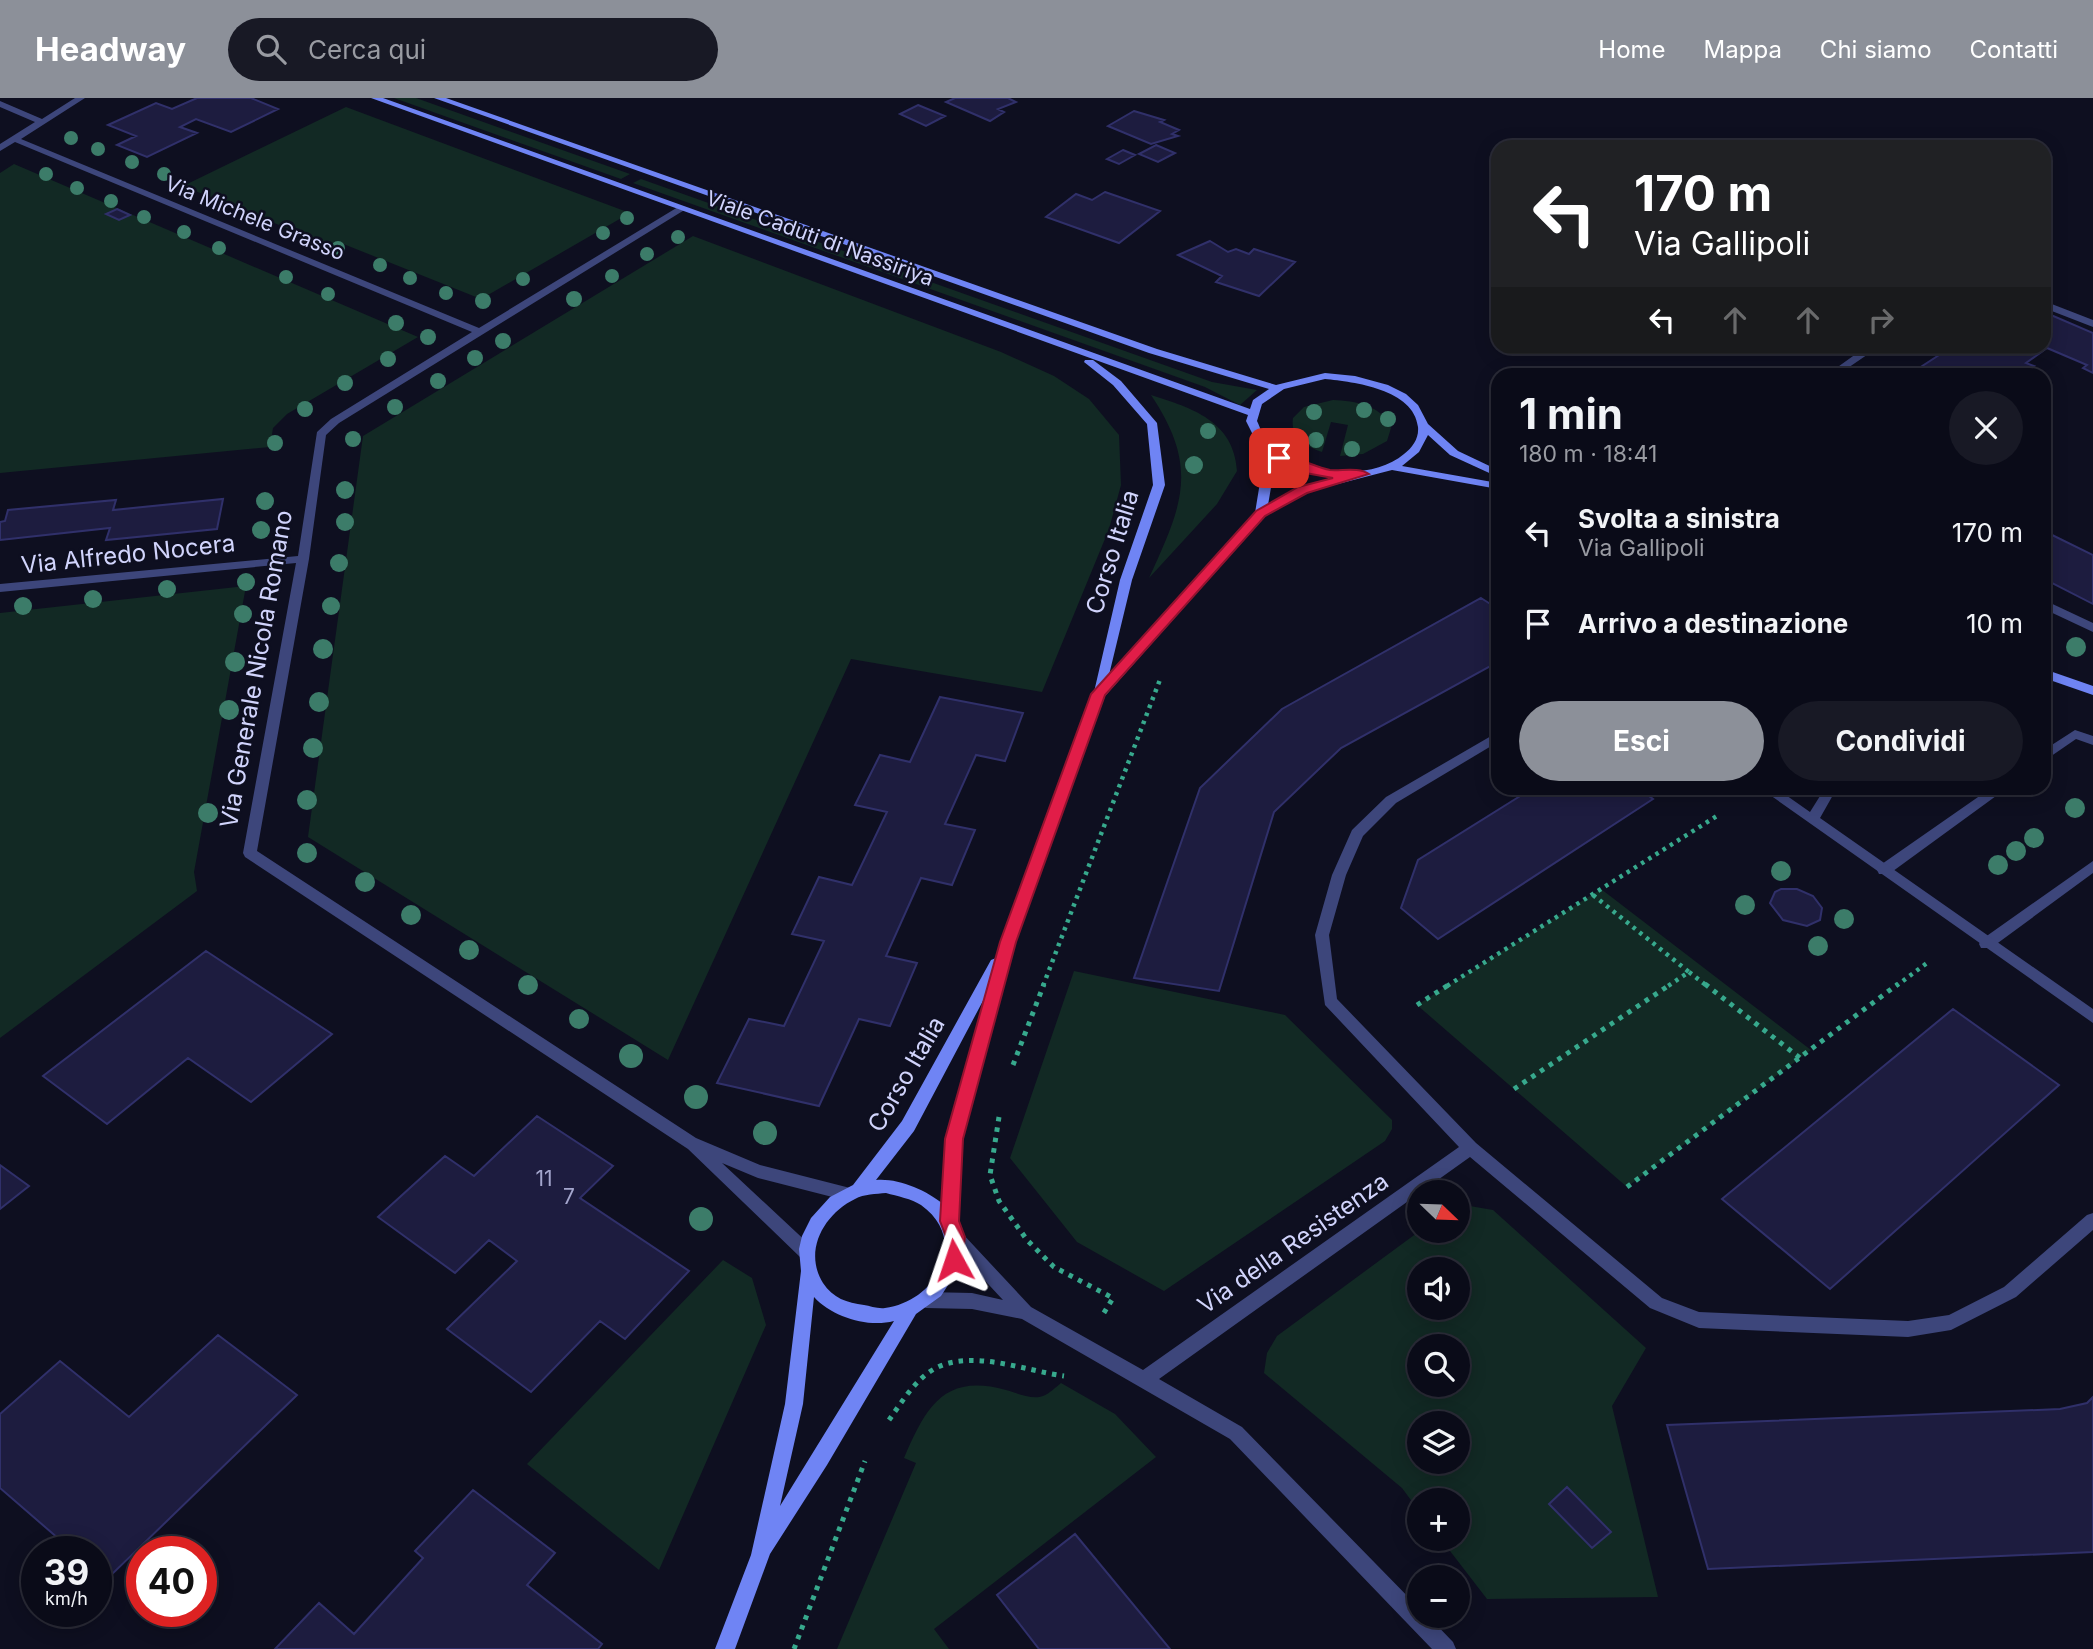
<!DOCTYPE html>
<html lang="it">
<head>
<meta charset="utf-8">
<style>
  :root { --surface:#0a0b18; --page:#181925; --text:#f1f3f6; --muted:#999ba2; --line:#2a2b37; --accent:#8c9099 }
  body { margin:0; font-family:Inter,sans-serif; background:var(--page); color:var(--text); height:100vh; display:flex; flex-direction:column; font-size:26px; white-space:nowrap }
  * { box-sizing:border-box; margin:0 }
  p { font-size:23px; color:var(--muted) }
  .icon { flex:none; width:38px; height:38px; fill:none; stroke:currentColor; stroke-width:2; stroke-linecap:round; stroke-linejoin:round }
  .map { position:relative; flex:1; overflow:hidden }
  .drawer { position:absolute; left:1491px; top:270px; width:560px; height:427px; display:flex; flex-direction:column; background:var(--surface); border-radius:21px; box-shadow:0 4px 18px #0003,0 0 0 2px var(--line) }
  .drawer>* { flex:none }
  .top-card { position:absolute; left:1491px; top:42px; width:560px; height:214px; border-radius:21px; box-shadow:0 4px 18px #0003,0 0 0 2px var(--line); background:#202124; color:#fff; overflow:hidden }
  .needle { width:46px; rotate:113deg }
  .controls { position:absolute; left:1407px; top:1082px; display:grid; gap:14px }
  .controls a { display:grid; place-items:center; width:63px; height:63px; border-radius:50%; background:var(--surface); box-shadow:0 4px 18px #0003,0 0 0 2px var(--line); font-size:35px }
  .speed { position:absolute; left:21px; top:1438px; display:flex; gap:14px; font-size:35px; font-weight:700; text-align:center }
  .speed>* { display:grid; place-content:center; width:91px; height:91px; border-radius:50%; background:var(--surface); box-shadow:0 4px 18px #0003,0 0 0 2px var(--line); line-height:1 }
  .speed small { font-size:18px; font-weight:400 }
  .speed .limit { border:10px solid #d22; background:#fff; color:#111 }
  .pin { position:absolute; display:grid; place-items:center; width:60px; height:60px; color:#fff; margin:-30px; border-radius:14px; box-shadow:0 4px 10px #0006 }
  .me { position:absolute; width:77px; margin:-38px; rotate:355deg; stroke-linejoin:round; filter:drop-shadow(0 0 5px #0008) }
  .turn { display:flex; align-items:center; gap:24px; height:147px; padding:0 28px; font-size:32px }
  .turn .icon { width:91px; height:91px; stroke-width:2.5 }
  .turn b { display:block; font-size:49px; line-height:60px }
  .lanes { display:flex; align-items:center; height:66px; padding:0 28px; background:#0003; justify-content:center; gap:35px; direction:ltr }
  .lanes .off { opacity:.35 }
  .round { display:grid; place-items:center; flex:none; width:74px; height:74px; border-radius:37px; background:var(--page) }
  .overview { display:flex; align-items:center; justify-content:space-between; height:119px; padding:0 28px }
  h1 { font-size:42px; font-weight:700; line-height:52px }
  .button { display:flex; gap:14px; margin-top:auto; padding:14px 28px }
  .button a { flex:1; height:80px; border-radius:42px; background:var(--accent); color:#fff; font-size:28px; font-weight:700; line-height:80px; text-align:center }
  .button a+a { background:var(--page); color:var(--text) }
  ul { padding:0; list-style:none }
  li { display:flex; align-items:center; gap:21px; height:91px; padding:0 28px }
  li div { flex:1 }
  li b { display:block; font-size:26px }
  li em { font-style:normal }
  header { display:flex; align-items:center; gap:42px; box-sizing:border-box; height:98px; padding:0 35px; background:var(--accent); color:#fff }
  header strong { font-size:33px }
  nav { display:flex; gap:38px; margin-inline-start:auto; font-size:24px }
  .search { width:490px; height:63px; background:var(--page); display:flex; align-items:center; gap:18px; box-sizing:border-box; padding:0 24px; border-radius:38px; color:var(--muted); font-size:26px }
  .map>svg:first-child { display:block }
  .green { fill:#122924; fill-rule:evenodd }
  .building { fill:#1d1c3f; stroke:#30306a; stroke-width:2 }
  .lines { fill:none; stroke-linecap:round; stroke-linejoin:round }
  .path-far1 { stroke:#37a98d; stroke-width:4.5; stroke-dasharray:3.5 5; stroke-linecap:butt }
  .path { stroke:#37a98d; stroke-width:5; stroke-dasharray:4.5 6; stroke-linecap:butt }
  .lane { fill:#3d467b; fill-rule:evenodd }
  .street { fill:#3d467b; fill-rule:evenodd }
  .secondary { fill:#6f84f4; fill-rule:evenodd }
  .tree { fill:#3c7c69 }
  .route { fill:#e11d48; stroke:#92132f; stroke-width:2 }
  .labels { text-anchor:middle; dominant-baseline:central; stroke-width:5; stroke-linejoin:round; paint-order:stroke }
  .far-street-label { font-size:21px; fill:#d1d4fc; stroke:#0e0f20 }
  .number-label { font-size:21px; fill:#a4a6cd }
  .street-label { font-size:24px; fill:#d1d4fc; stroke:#0e0f20 }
</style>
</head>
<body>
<header>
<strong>Headway</strong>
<div class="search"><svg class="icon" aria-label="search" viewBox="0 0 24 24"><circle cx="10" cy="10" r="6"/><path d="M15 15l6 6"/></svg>Cerca qui</div>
<nav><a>Home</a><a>Mappa</a><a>Chi siamo</a><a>Contatti</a></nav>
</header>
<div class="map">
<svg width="2093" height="1551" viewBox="0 0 2093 1551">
  <rect width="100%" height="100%" fill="#0e0f20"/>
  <path class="green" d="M394 0H416L630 76 621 81Z
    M346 9 630 115 481 201 341 145 333 149 183 88Z
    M14 66 418 239 287 316 273 330 270 349 0 375V75Z
    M641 81 1212 284 1257 292 1240 307 1205 289 633 85Z
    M693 138 1001 254 1054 278 1089 301 1119 337 1121 387 1109 431 1042 594 851 561 668 962 308 739 363 338Z
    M1151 297C1192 310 1234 323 1237 373L1217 406 1149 480C1182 408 1200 370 1151 297Z
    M1333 302C1355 303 1382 307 1391 330L1387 343 1363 356 1340 358 1348 327 1331 324 1322 354C1306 348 1290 340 1293 320L1304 309Z
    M246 488 194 774 197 793 0 940V515Z
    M1601 791 1811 952 1627 1089 1417 907Z
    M1074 873 1285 917 1392 1022V1031L1385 1043 1164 1193 1077 1144 1010 1060Z
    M1458 1106 1493 1112 1646 1250 1612 1308 1658 1499 1487 1501 1440 1440H1458V1402H1419V1413L1402 1390 1264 1275 1267 1255 1277 1238 1421 1132H1458ZM1419 1171H1458V1209H1419ZM1419 1248H1458V1286H1419ZM1419 1325H1458V1363H1419Z
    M723 1162 752 1180 766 1227 659 1472 527 1366Z
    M1061 1285 1115 1316 1156 1359 934 1531 949 1551H837L916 1365 904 1360C926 1309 944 1275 1006 1292 1017 1295 1032 1302 1043 1298 1049 1296 1056 1289 1061 1285Z"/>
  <path class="building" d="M197 0H251L278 11 231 34 196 21 180 29 197 35 147 59 117 47 136 38 108 27 156 5 172 11Z
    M955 0H1008L1016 4 998 11 1004 14 990 23 946 4Z
    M918 7 945 18 926 28 900 16Z
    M1134 13 1164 22 1160 24 1179 32 1172 36 1178 38 1151 46 1108 28Z
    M1156 47 1175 55 1158 64 1139 56Z
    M1123 52 1135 57 1119 66 1107 61Z
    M1105 94 1160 113 1119 145 1046 119 1076 96 1092 102Z
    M117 111 130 117 119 122 106 116Z
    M1210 143 1228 154 1236 151 1249 156 1254 151 1295 164 1259 198 1216 184 1222 178 1178 157Z
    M2044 214 2093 235V275L2083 270 2087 267 2047 250 2026 265 2034 268 2022 276H1910L1953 248H2044Z
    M223 401 217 431 106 442 110 430 0 442V424L5 423 8 412 116 402 113 412Z
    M2044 433 2093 457V506L2044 481Z
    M1481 500 1498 511V564L1341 650 1274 714 1219 893 1134 880 1200 690 1282 611Z
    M940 599 1023 615 1005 663 976 657 945 726 975 732 952 787 921 780 886 858 917 865 890 928 859 921 819 1008 717 985 749 921 784 928 824 843 792 836 819 779 852 787 887 714 855 707 880 657 910 664Z
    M1533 690H1638L1653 701 1438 841 1401 810 1418 762Z
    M1781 791H1797L1813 798 1822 810 1820 822 1807 828 1783 822 1770 805 1775 794Z
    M206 853 332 936 251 1004 188 960 107 1026 43 978Z
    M1953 911 2059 987 1830 1191 1722 1101Z
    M537 1018 613 1068 580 1100 689 1173 625 1241 600 1223 531 1294 447 1231 517 1163 489 1142 455 1175 378 1119 445 1058 474 1078Z
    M0 1067 29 1088 0 1111Z
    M218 1237 297 1297 106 1482 96 1473V1454H74L0 1390V1316L60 1263 129 1319Z
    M2093 1299V1454L1708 1471 1667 1327 2060 1311 2087 1305Z
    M1567 1389 1611 1434 1592 1450 1549 1406Z
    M473 1392 555 1455 527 1487 602 1546 598 1551H275L319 1505 354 1536 423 1460 415 1453Z
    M1075 1436 1170 1551H1039L997 1497Z"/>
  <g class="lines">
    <path class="path-far1" d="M1593 797 1689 874 1668 888
      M1689 874 1707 888
      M1043 888 1161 579
      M1447 888 1720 716
      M1896 888 1927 865"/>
    <path class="path" d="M1705 886 1800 960
      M1417 907 1450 886
      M1013 967 1044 886
      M1514 991 1671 886
      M999 1019 990 1077 999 1103 1027 1142 1054 1169 1113 1200 1102 1218
      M1627 1089 1898 886
      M889 1322C902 1304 916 1280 936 1270 973 1251 1026 1273 1064 1278
      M794 1551 865 1363"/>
    <path class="lane" d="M2044 203 2093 222V229L2044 210Z
      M1867 248H1880L1839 276H1828Z
      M2044 502 2093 525V534L2044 511Z
      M2075 632 2093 638V647L2076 641 2044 663V652Z
      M1991 690H2007L1889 776H1879L1877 772 1879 768Z
      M2093 763V775L1991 850H1981L1979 846 1981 842Z"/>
    <path class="street" d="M75 0H85L21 41 479 230 678 109 686 111 339 325 326 337 309 461 257 753 696 1040 760 1067 854 1091 856 1096 854 1101 848 1103 758 1080 722 1065 812 1149 814 1154 812 1159 806 1161 800 1159 688 1051 245 759 243 755 296 465 0 494V486L298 458 317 334 331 321 472 234 15 44 0 53V46L35 24 0 9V3L42 21Z
      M1498 634V644L1396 705 1363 738 1346 777 1329 837 1337 901 1476 1045 1662 1200 1699 1214 1908 1223 1949 1217 2004 1189 2087 1117 2093 1115V1132L2016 1199 1951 1232 1908 1239 1699 1230 1650 1210 1470 1059 1159 1281 1242 1329 1419 1510V1517H1427L1453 1544 1456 1551H1432L1230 1341 1022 1221 972 1211 926 1210 920 1207 917 1202 920 1197 926 1194 972 1195 1003 1202 949 1144 947 1139 949 1134 955 1132 961 1134 1031 1209 1143 1272 1459 1049 1325 907 1315 837 1332 777 1352 732 1386 699Z
      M1760 690H1776L1810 714 1825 690H1837L1820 720 2093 911V925Z"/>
    <path class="secondary" d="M371 0H383L1250 311 1253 302 1269 291 1149 255 434 0H446L1157 251 1276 287 1325 275 1355 278 1388 287 1406 296 1418 307 1428 326 1458 353 1498 372V379L1450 357 1428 337 1419 354 1402 368 1498 385V391L1392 372 1307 394 1265 418 1105 598 1015 844 962 1041 957 1126 963 1145 959 1170 941 1198 916 1216 827 1367 770 1456 735 1551H715L751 1457 785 1306 801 1173 799 1151 802 1138 811 1120 830 1099 853 1087 902 1023 991 862 996 860 1094 594 1120 482 1153 387 1147 326 1113 287 1084 264 1085 262H1093L1121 283 1157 325 1165 387 1132 482 1109 577 1255 415 1261 378 1257 345 1246 323 1248 317ZM1325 281C1354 284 1414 291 1418 329 1419 340 1413 349 1404 356 1369 386 1296 375 1266 342 1262 337 1260 329 1257 323L1262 306 1284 291ZM1268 354C1287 371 1311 376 1336 380L1299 390 1268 407 1273 378ZM985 899 946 1041 943 1106C926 1092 898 1080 876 1082L914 1033ZM886 1095C897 1098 912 1101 921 1107 970 1142 937 1203 885 1210 878 1211 870 1208 864 1207 847 1205 833 1200 823 1185 803 1153 824 1116 855 1101 864 1096 876 1096 886 1095ZM814 1199C832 1219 868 1230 894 1223L780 1408 803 1306Z
      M2044 571 2093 588V597L2044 580Z"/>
  </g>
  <g class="tree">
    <circle cx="71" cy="40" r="7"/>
    <circle cx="98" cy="51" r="7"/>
    <circle cx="132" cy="64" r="7"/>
    <circle cx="46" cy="76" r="7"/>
    <circle cx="164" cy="76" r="7"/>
    <circle cx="77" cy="90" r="7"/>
    <circle cx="111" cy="103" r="7"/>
    <circle cx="144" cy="119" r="7"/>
    <circle cx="627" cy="120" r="7"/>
    <circle cx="184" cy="134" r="7"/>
    <circle cx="603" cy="135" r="7"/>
    <circle cx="678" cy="139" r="7"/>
    <circle cx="219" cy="150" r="7"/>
    <circle cx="338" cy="150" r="7"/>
    <circle cx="647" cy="156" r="7"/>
    <circle cx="380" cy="167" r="7"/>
    <circle cx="612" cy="178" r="7"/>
    <circle cx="286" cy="179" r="7"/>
    <circle cx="410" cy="180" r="7"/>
    <circle cx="523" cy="181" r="7"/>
    <circle cx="446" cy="195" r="7"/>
    <circle cx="328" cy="196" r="7"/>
    <circle cx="574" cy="201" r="8"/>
    <circle cx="483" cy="203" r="8"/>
    <circle cx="396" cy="225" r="8"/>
    <circle cx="428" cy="239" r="8"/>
    <circle cx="503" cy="243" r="8"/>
    <circle cx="475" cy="260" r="8"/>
    <circle cx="388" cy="261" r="8"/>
    <circle cx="438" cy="283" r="8"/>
    <circle cx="345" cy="285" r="8"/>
    <circle cx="395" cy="309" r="8"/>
    <circle cx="305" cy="311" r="8"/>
    <circle cx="1364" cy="312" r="8"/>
    <circle cx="1314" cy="314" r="8"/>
    <circle cx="1388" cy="321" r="8"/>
    <circle cx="1208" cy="333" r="8"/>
    <circle cx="353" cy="341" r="8"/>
    <circle cx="1316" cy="342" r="8"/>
    <circle cx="275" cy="345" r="8"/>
    <circle cx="1352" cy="351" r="8"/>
    <circle cx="1194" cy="367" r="9"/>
    <circle cx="345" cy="392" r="9"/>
    <circle cx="265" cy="403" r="9"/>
    <circle cx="345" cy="424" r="9"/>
    <circle cx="261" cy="432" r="9"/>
    <circle cx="339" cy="465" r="9"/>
    <circle cx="246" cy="484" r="9"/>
    <circle cx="167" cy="491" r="9"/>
    <circle cx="93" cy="501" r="9"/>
    <circle cx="23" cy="508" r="9"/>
    <circle cx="331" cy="508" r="9"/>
    <circle cx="243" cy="516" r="9"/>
    <circle cx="2076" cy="549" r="10"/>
    <circle cx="323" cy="551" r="10"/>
    <circle cx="235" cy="564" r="10"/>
    <circle cx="319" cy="604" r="10"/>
    <circle cx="229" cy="612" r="10"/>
    <circle cx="313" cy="650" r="10"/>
    <circle cx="307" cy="702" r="10"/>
    <circle cx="2075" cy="710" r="10"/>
    <circle cx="208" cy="715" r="10"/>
    <circle cx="2034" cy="740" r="10"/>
    <circle cx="2016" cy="753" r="10"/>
    <circle cx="307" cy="755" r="10"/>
    <circle cx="1998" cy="767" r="10"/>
    <circle cx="1781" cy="773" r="10"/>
    <circle cx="365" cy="784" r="10"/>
    <circle cx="1745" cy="807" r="10"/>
    <circle cx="411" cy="817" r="10"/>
    <circle cx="1844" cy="821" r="10"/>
    <circle cx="1818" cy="848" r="10"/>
    <circle cx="469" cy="852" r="10"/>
    <circle cx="528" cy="887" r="10"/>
    <circle cx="579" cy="921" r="10"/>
    <circle cx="631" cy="958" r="12"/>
    <circle cx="696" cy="999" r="12"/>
    <circle cx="765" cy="1035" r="12"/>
    <circle cx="701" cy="1121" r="12"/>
  </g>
  <path class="route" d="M1275 358C1291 355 1313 369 1330 372 1342 373 1359 369 1369 376L1307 395 1265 418 1105 597 1016 844 963 1041 959 1123 965 1139 961 1168H948L946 1139 940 1123 945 1041 1000 844 1091 596 1256 413 1298 389 1333 380 1300 374 1275 363Z"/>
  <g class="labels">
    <g class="far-street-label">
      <text transform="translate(255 120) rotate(22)">Via Michele Grasso</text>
      <text transform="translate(820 140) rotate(20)">Viale Caduti di Nassiriya</text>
    </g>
    <g class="number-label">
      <text x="544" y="1080">11</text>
      <text x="569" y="1098">7</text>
    </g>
    <g class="street-label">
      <text transform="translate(1112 454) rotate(-73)">Corso Italia</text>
      <text transform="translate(128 456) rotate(-6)">Via Alfredo Nocera</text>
      <text transform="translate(256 571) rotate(-80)">Via Generale Nicola Romano</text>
      <text transform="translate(906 976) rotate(-60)">Corso Italia</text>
      <text transform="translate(1293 1145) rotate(-35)">Via della Resistenza</text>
    </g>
  </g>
</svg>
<div class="controls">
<a><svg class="needle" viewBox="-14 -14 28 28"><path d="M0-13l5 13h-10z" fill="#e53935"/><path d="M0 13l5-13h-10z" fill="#999ba2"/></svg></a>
<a><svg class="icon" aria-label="sound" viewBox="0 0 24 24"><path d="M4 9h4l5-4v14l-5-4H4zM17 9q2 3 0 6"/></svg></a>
<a><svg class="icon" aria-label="search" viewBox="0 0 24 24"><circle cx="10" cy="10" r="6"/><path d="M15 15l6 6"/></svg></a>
<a><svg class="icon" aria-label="layers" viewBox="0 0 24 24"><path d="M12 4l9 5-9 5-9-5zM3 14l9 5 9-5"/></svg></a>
<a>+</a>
<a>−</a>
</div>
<div class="speed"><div>39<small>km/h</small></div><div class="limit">40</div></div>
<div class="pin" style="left:1279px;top:360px;background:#d93025"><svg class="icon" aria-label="arrive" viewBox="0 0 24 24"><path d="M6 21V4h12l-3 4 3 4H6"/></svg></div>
<svg class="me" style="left:954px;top:1162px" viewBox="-20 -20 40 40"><path d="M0-17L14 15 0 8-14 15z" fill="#e11d48" stroke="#fff" stroke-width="4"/></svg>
<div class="top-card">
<div class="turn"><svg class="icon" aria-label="left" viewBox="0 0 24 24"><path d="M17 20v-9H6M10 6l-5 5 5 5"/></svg><div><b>170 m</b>Via Gallipoli</div></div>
<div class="lanes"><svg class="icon" aria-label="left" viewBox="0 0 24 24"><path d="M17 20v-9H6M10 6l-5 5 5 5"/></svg><svg class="icon off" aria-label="ahead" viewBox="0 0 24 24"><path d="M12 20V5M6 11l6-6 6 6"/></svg><svg class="icon off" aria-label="ahead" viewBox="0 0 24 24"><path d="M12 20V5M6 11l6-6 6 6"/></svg><svg class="icon off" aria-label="right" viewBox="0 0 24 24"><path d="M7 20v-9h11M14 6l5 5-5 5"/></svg></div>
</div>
<section class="drawer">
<div class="overview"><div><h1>1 min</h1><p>180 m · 18:41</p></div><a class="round"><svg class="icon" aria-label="close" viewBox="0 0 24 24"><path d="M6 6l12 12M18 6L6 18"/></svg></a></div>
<ul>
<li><svg class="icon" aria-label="left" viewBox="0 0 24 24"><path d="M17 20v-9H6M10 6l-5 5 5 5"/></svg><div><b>Svolta a sinistra</b><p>Via Gallipoli</p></div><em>170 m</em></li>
<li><svg class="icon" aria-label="arrive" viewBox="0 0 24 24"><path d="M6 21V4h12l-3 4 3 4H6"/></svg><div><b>Arrivo a destinazione</b></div><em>10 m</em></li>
</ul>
<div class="button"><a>Esci</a><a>Condividi</a></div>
</section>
</div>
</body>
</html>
